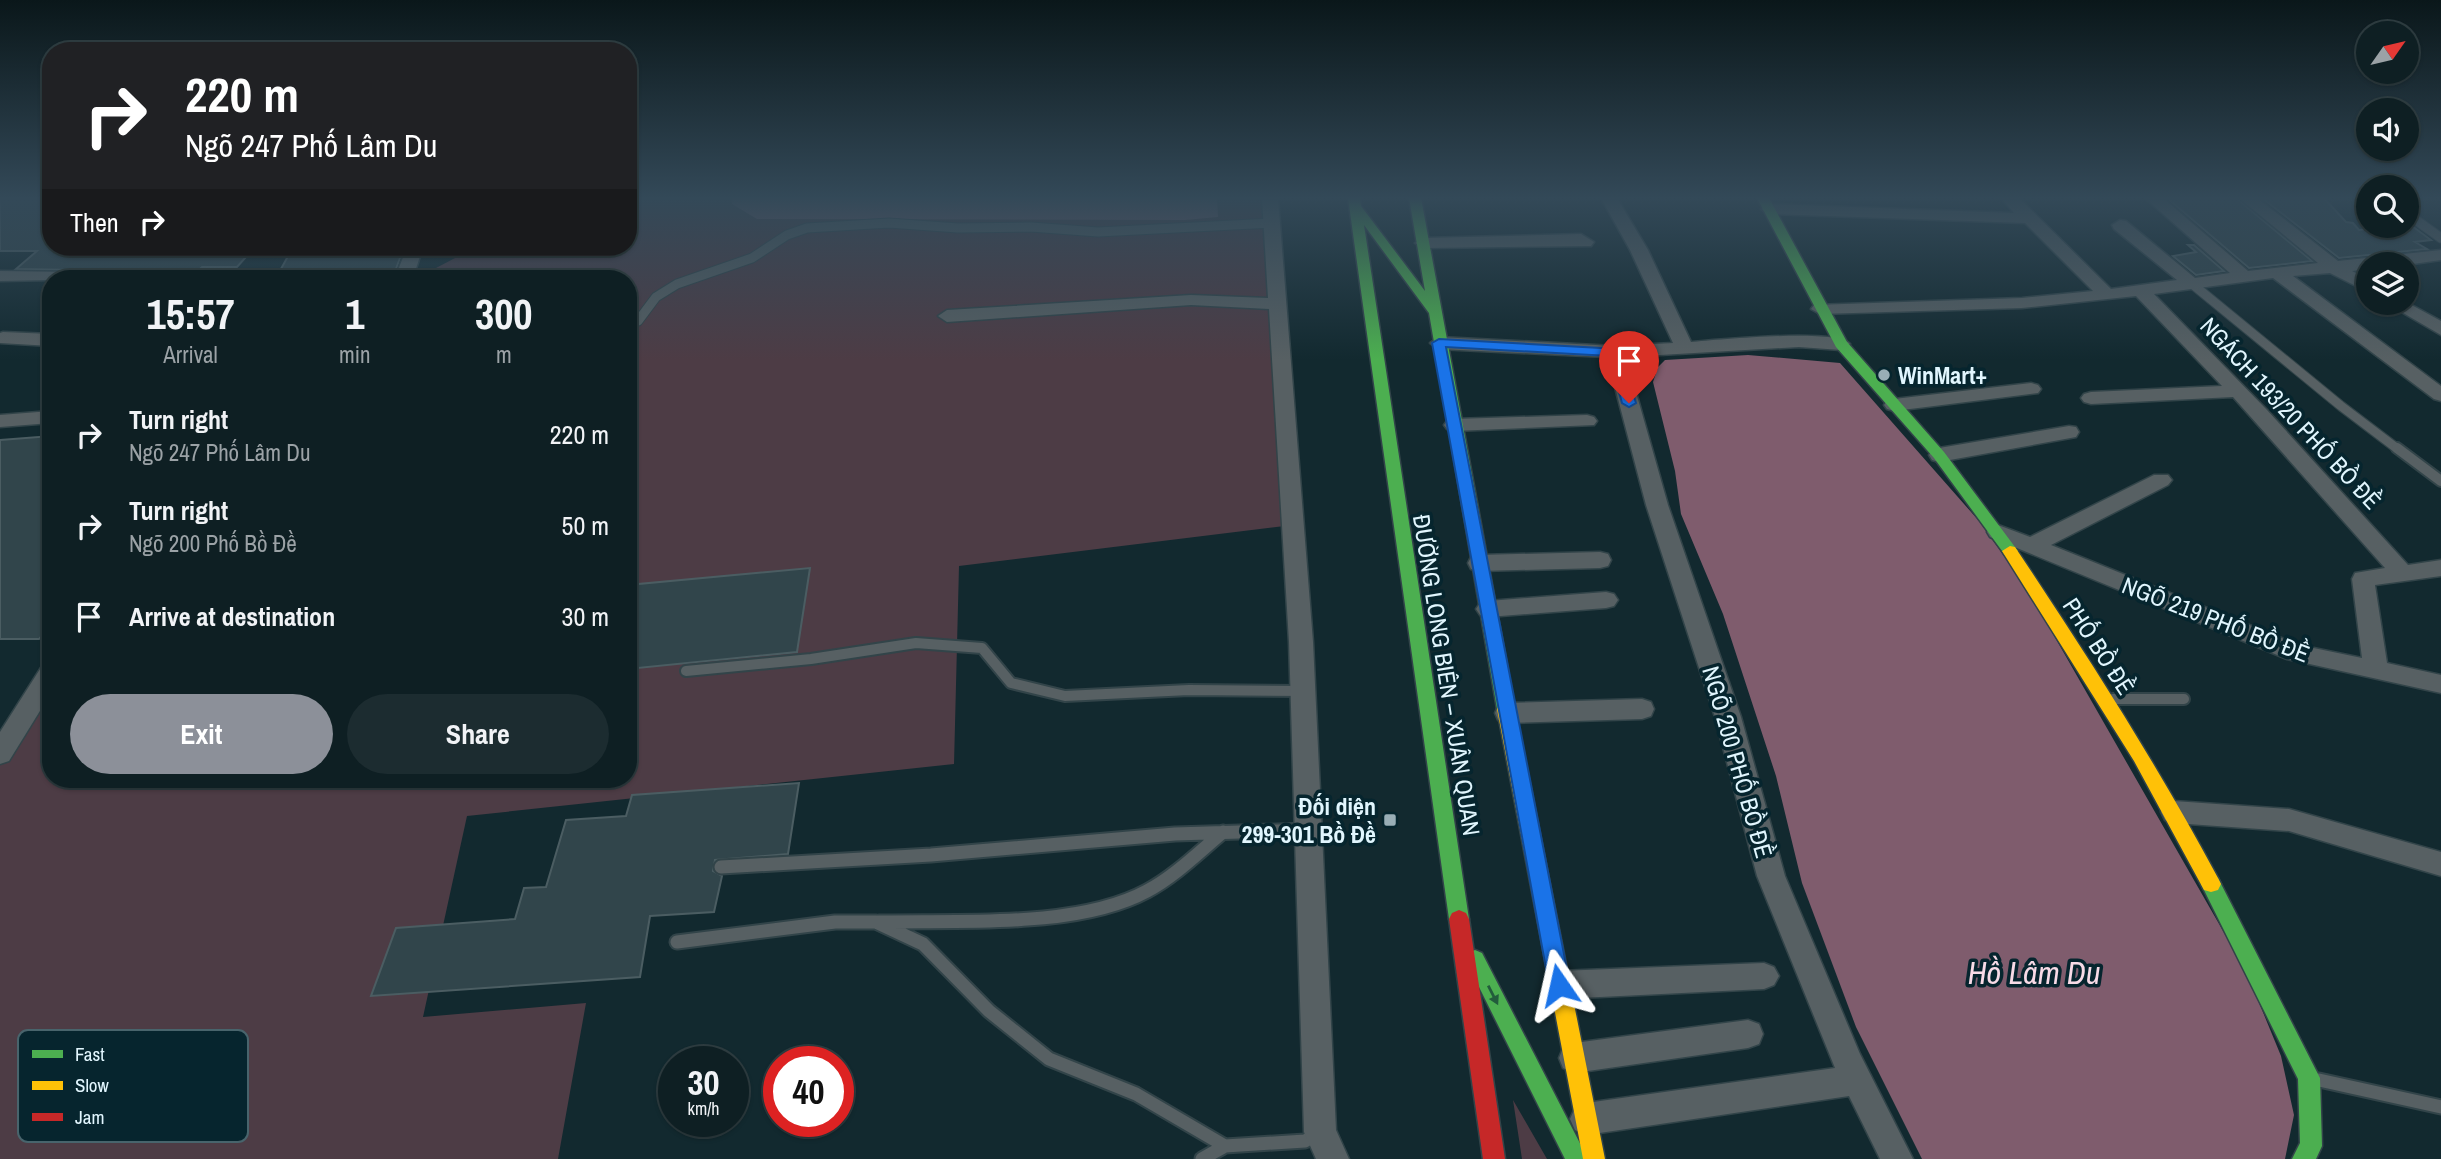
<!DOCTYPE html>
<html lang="en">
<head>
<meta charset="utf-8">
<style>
  :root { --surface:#0e1f23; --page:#1c2c30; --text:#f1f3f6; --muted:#9ba2a6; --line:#2e3d41; --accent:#8c9099 }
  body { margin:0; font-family:"Archivo Narrow",sans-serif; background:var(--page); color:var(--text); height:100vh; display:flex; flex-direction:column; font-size:26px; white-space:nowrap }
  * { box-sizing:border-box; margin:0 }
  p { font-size:23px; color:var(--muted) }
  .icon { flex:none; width:38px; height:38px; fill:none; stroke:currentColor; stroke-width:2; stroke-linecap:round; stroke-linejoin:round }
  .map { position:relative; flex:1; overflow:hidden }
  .side { position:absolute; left:42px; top:270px; width:595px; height:518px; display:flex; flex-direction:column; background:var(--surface); border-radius:28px; box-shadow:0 2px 5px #0004,0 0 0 2px var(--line) }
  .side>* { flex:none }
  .guide { position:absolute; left:42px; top:42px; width:595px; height:214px; border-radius:28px; box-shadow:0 2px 5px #0004,0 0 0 2px var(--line); background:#202124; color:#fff; overflow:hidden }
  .needle { width:46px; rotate:56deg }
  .tools { position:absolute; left:2356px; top:21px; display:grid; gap:14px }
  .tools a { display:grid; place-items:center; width:63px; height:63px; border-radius:50%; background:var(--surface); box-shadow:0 2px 5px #0004,0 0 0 2px var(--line); font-size:35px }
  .speed { position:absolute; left:658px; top:1046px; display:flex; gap:14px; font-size:35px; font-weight:700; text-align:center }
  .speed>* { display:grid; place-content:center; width:91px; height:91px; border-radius:50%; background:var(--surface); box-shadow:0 2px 5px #0004,0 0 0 2px var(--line); line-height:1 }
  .speed small { font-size:18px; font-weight:400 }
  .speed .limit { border:10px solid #d22; background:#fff; color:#111 }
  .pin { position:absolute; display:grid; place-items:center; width:60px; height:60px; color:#fff; margin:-72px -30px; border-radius:50% 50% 50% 0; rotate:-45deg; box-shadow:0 0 7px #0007 }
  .pin .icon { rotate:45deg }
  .me { position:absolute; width:77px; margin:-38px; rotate:349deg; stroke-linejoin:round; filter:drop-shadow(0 0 5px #0008) }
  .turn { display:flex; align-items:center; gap:24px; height:147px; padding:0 28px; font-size:32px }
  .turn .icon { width:91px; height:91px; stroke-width:2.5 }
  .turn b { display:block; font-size:49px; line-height:60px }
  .then { display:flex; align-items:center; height:66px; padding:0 28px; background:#0003; gap:14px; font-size:26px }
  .eta { display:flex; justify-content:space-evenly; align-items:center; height:119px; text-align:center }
  .eta b { font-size:42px; font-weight:700; line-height:49px }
  .button { display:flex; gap:14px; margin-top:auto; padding:14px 28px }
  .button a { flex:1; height:80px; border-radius:42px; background:var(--accent); color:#fff; font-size:28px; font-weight:700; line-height:80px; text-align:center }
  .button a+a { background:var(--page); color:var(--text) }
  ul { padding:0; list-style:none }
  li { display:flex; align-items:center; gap:21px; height:91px; padding:0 28px }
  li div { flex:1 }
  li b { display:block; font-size:26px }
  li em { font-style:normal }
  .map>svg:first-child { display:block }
  .green { fill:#4d3c45 }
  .water { fill:#7f5c6d }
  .building { fill:#31454b; stroke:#4b5d62; stroke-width:2 }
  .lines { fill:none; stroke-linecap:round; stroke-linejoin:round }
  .lane-far2-casing { stroke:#324449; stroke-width:11 }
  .lane-far1-casing { stroke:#324449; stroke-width:14 }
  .lane-casing { stroke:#324449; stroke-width:17 }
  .street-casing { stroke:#324449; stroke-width:3 }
  .fast-casing { stroke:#324449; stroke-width:3 }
  .slow-casing { stroke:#324449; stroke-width:3 }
  .jam-casing { stroke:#324449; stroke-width:3 }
  .lane-far2 { stroke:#576063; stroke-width:9 }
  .lane-far1 { stroke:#576063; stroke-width:10 }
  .lane { stroke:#576063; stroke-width:13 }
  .street { fill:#576063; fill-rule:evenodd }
  .fast { fill:#4caf50; fill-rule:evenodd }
  .slow { fill:#ffc107; fill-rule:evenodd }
  .jam { fill:#c62828; fill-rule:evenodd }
  .oneway { fill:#225c3c }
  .route { fill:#1a73e8; stroke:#114b97; stroke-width:2 }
  .poi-dot { fill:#99aeb6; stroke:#06252e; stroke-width:2.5 }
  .labels { text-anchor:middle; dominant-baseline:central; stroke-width:7; stroke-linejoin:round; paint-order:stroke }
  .poi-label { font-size:24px; font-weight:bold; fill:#e1f6fe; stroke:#06252e; text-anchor:start }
  .street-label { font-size:24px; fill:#e1f6fe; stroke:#06252e }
  .near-water-label { font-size:32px; font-style:italic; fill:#f8dbe7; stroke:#06252e }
  .key { fill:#06252e; stroke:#48646c; stroke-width:2 }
  .key-label { font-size:19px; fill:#e1f6fe }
</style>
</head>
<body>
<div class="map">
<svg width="2441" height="1159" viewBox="0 0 2441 1159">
  <rect width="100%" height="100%" fill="#12292f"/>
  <path class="green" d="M628 198H1270L1293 525 959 566 954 764 467 816 423 1017 586 1003 558 1159H0V758L51 672V779H628V278H417L476 247H628Z
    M1513 1100 1547 1159H1522Z"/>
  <path class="water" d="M732 198H1217L1218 217 1185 220 757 219 732 204Z
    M1748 355 1840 363 1979 521 2025 585 2246 971 2281 1056 2294 1115 2285 1159H1922L1856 1027 1802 883 1776 776 1723 614 1681 514 1675 471 1653 382 1658 367 1665 360Z"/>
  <path class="building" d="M0 198H51V247H255L237 267H202L197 272 16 269 37 251H0Z
    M2167 198H2236L2312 261 2249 268Z
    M2262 198H2324L2346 222 2353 223 2359 230 2412 226 2431 240 2415 242 2427 249 2339 258Z
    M2188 245H2194L2224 271 2196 275 2173 256 2196 252Z
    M293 247H316L313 253 360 247H404L393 277 338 278 340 273 306 278H276Z
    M51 436V624L39 639H0V440Z
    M810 568 797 652 628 669V585Z
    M799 783 788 854 715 860 713 871 722 876 714 912 650 916 640 977 371 996 396 928 515 919 524 888 546 887 566 820 626 816 632 795Z"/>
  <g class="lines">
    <defs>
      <path id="lane-far2" d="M2406 213 2441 238
        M2191 283 2341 406 2399 450
        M628 326 638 321 656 297 677 284 752 258 787 235 807 228 889 223 958 228 1031 227 1098 232 1272 223"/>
      <path id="lane-far1" d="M2397 448 2441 481
        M686 671 811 659 916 643 982 648 1011 683 1065 696 1189 690 1303 691
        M2113 699H2184"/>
      <path id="lane" d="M721 867 931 855 1175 834 1308 830
        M879 922C958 920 1077 929 1147 891 1175 876 1199 852 1223 832
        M677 942 835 922H876L923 944 989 1011 1049 1059 1136 1094 1225 1146
        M2319 1080 2441 1107
        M1202 1159 1225 1146 1305 1141 1320 1132"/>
      <path id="street" d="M1262 198H1278L1313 642 1336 1130 1349 1159H1316L1304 1132 1289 642 1269 309 1191 305 947 322 938 316 947 310 1191 295 1268 298Z
        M1601 198H1617L1648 250 1691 342C1717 340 1837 328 1850 344L1841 350 1799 347 1626 357 1668 505 1741 717 1785 876 1860 1054 1913 1159H1880L1849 1096 1586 1135 1575 1130 1570 1119 1575 1108 1586 1103 1835 1068 1757 876 1715 717 1646 505 1607 357 1439 349 1430 343 1439 337 1615 346 1673 343 1630 250Z
        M2001 198H2019L2111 289 2177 280 2114 229 2112 225 2120 220 2126 221 2195 278 2230 273 2145 198H2163L2248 271 2318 263 2239 198H2257L2338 261 2441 250V260L2406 265 2368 264V269L2352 271 2368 279V292L2330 273 2293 276 2441 386V401L2434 399 2273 278 2154 294 2267 410 2408 565 2441 560V576L2375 585 2387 663 2441 675V693L2287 659 1990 537 1987 532 1990 527 1998 525 2030 537 2154 475H2168L2172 480 2168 485 2051 545 2299 645 2362 658 2352 579 2355 573 2385 568 2233 397 2091 404 2084 402 2081 398 2084 394 2091 392 2222 386 2136 296 2022 308 1820 314 1811 309 1814 305 2022 298 2093 291 2025 223 1769 214 1761 209 1769 204 2014 213Z
        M1581 234 1594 242 1591 246 1424 248 1415 243 1424 238Z
        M407 247H423L413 278H395Z
        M0 271 147 273 156 278 0 281Z
        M2406 302 2441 321V335L2386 303Z
        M3 332 51 334V346L0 343V333Z
        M2031 383 2038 385 2041 389 2038 393 1894 411 1887 409 1884 405 1887 401 1894 399Z
        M51 411V423L0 427V415Z
        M1587 415 1594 417 1597 421 1594 425 1454 431 1447 429 1444 425 1447 421 1454 419Z
        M2069 426 2076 427 2079 432 2076 437 1939 462 1932 460 1929 455 1932 450 1939 448Z
        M1600 552 1608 554 1611 560 1608 566 1600 568 1479 571 1471 569 1468 563 1471 557 1479 555Z
        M1606 592 1614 594 1618 600 1614 606 1606 608 1488 617 1480 615 1476 609 1480 603 1488 601Z
        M51 663V693L9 761 0 764V732L42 666Z
        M1642 699 1651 702 1654 709 1651 716 1642 719 1507 723 1498 720 1495 713 1498 706 1507 703Z
        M2174 801 2289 809 2441 852V876L2289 831 2174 823 2165 820 2161 812 2165 804Z
        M1764 963 1774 967 1779 976 1774 985 1764 989 1559 999 1549 995 1544 985 1549 975 1559 971Z
        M1748 1020 1759 1024 1763 1034 1759 1044 1748 1048 1574 1073 1563 1068 1559 1058 1563 1048 1574 1043Z"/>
      <path id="fast" d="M1348 198H1360L1361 206 1425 291 1409 198H1421L1515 709 1512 714H1500L1497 709 1429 313 1364 225 1469 919 1466 925 1459 928 1452 925 1449 919Z
        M1757 198H1769L1847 342 1944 452 2015 547 2018 551 2015 555H2005L1934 458 1836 347Z
        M2211 876 2218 878 2320 1078 2322 1146 2316 1159H2292L2300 1143 2298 1079 2201 884 2204 878Z
        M1475 950 1482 953 1588 1159H1565L1465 959 1468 953Z"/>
      <path id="slow" d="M2010 546 2015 547C2087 655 2157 764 2218 878L2221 884 2218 890 2211 892 2204 890 2134 761 2002 551Z
        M1506 702 1512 704 1515 709 1605 1159H1583L1497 709 1500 704Z"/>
      <path id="jam" d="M1459 910 1466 913 1469 919 1505 1159H1483L1449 919 1452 913Z"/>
    </defs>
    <use href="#lane-far2" class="lane-far2-casing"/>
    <use href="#lane-far1" class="lane-far1-casing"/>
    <use href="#lane" class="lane-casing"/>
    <use href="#street" class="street-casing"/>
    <use href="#fast" class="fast-casing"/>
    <use href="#slow" class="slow-casing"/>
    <use href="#jam" class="jam-casing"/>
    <use href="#lane-far2" class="lane-far2"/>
    <use href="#lane-far1" class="lane-far1"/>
    <use href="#lane" class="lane"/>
    <use href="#street" class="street"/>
    <use href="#fast" class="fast"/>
    <use href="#slow" class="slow"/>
    <use href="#jam" class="jam"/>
  </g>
  <defs><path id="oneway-solid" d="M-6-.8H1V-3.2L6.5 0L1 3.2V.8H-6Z" transform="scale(1.75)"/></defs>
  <use class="oneway" href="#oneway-solid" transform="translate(1493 995) rotate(63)"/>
  <linearGradient id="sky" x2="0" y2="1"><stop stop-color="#0a171a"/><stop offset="0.55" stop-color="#334958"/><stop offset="1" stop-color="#334958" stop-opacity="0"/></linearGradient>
  <rect width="2441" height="360" fill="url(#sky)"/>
  <path class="route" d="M1439 339 1619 349 1636 403 1629 407 1622 403 1609 356 1446 347 1570 985 1567 992 1559 995 1552 992 1549 985 1432 343Z"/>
  <g class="poi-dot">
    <circle cx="1884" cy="375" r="7"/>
    <rect x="1383" y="813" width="14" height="14" rx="3.5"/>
  </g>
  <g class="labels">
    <g class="poi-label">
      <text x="1898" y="375">WinMart+</text>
      <text x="1376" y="806" text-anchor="end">Đối diện<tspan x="1376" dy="28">299-301 Bồ Đề</tspan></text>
    </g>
    <g class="street-label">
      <text transform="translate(2291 413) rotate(47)">NGÁCH 193/20 PHỐ BỒ ĐỀ</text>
      <text transform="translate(2216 619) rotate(21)">NGÕ 219 PHỐ BỒ ĐỀ</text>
      <text transform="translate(2099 646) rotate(57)">PHỐ BỒ ĐỀ</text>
      <text transform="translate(1447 675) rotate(81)">ĐƯỜNG LONG BIÊN – XUÂN QUAN</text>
      <text transform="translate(1738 762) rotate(74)">NGÕ 200 PHỐ BỒ ĐỀ</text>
    </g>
    <g class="near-water-label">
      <text x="2034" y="972">Hồ Lâm Du</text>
    </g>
  </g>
  <rect x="18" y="1030" width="230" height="112" rx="10" class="key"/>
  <rect x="32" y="1050" width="31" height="8" fill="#4caf50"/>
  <rect x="32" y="1081" width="31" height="9" fill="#ffc107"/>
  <rect x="32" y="1113" width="31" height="8" fill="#c62828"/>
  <g class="key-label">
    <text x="75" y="1061">Fast</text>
    <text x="75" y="1092">Slow</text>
    <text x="75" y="1124">Jam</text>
  </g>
</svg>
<div class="tools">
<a><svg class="needle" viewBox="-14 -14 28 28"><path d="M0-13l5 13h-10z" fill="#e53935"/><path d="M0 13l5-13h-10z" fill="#9ba2a6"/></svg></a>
<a><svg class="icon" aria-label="sound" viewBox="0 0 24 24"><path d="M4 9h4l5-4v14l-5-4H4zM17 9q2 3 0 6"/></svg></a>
<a><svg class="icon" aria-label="search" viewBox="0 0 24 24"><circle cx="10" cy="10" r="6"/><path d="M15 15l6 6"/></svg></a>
<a><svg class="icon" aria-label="layers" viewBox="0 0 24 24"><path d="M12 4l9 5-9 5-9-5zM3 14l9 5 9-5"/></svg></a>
</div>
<div class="speed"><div>30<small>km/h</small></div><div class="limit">40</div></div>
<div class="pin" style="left:1629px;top:403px;background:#d93025"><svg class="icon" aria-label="arrive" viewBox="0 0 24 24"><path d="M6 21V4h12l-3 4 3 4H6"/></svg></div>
<svg class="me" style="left:1559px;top:985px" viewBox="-20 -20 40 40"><path d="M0-17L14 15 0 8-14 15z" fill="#1a73e8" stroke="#fff" stroke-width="4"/></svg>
<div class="guide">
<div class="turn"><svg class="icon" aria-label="right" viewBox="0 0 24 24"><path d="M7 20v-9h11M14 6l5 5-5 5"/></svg><div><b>220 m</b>Ngõ 247 Phố Lâm Du</div></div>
<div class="then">Then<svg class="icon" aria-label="right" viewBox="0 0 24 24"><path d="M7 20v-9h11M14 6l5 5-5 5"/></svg></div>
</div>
<section class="side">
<div class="eta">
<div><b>15:57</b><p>Arrival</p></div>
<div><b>1</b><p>min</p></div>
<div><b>300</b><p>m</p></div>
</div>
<ul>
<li><svg class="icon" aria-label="right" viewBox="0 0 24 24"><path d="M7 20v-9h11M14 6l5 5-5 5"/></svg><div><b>Turn right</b><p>Ngõ 247 Phố Lâm Du</p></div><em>220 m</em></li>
<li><svg class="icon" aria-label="right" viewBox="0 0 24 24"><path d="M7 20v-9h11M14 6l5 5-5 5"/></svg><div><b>Turn right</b><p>Ngõ 200 Phố Bồ Đề</p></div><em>50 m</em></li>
<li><svg class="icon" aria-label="arrive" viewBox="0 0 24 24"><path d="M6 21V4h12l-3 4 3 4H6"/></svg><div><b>Arrive at destination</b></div><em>30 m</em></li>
</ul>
<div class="button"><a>Exit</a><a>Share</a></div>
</section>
</div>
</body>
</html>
